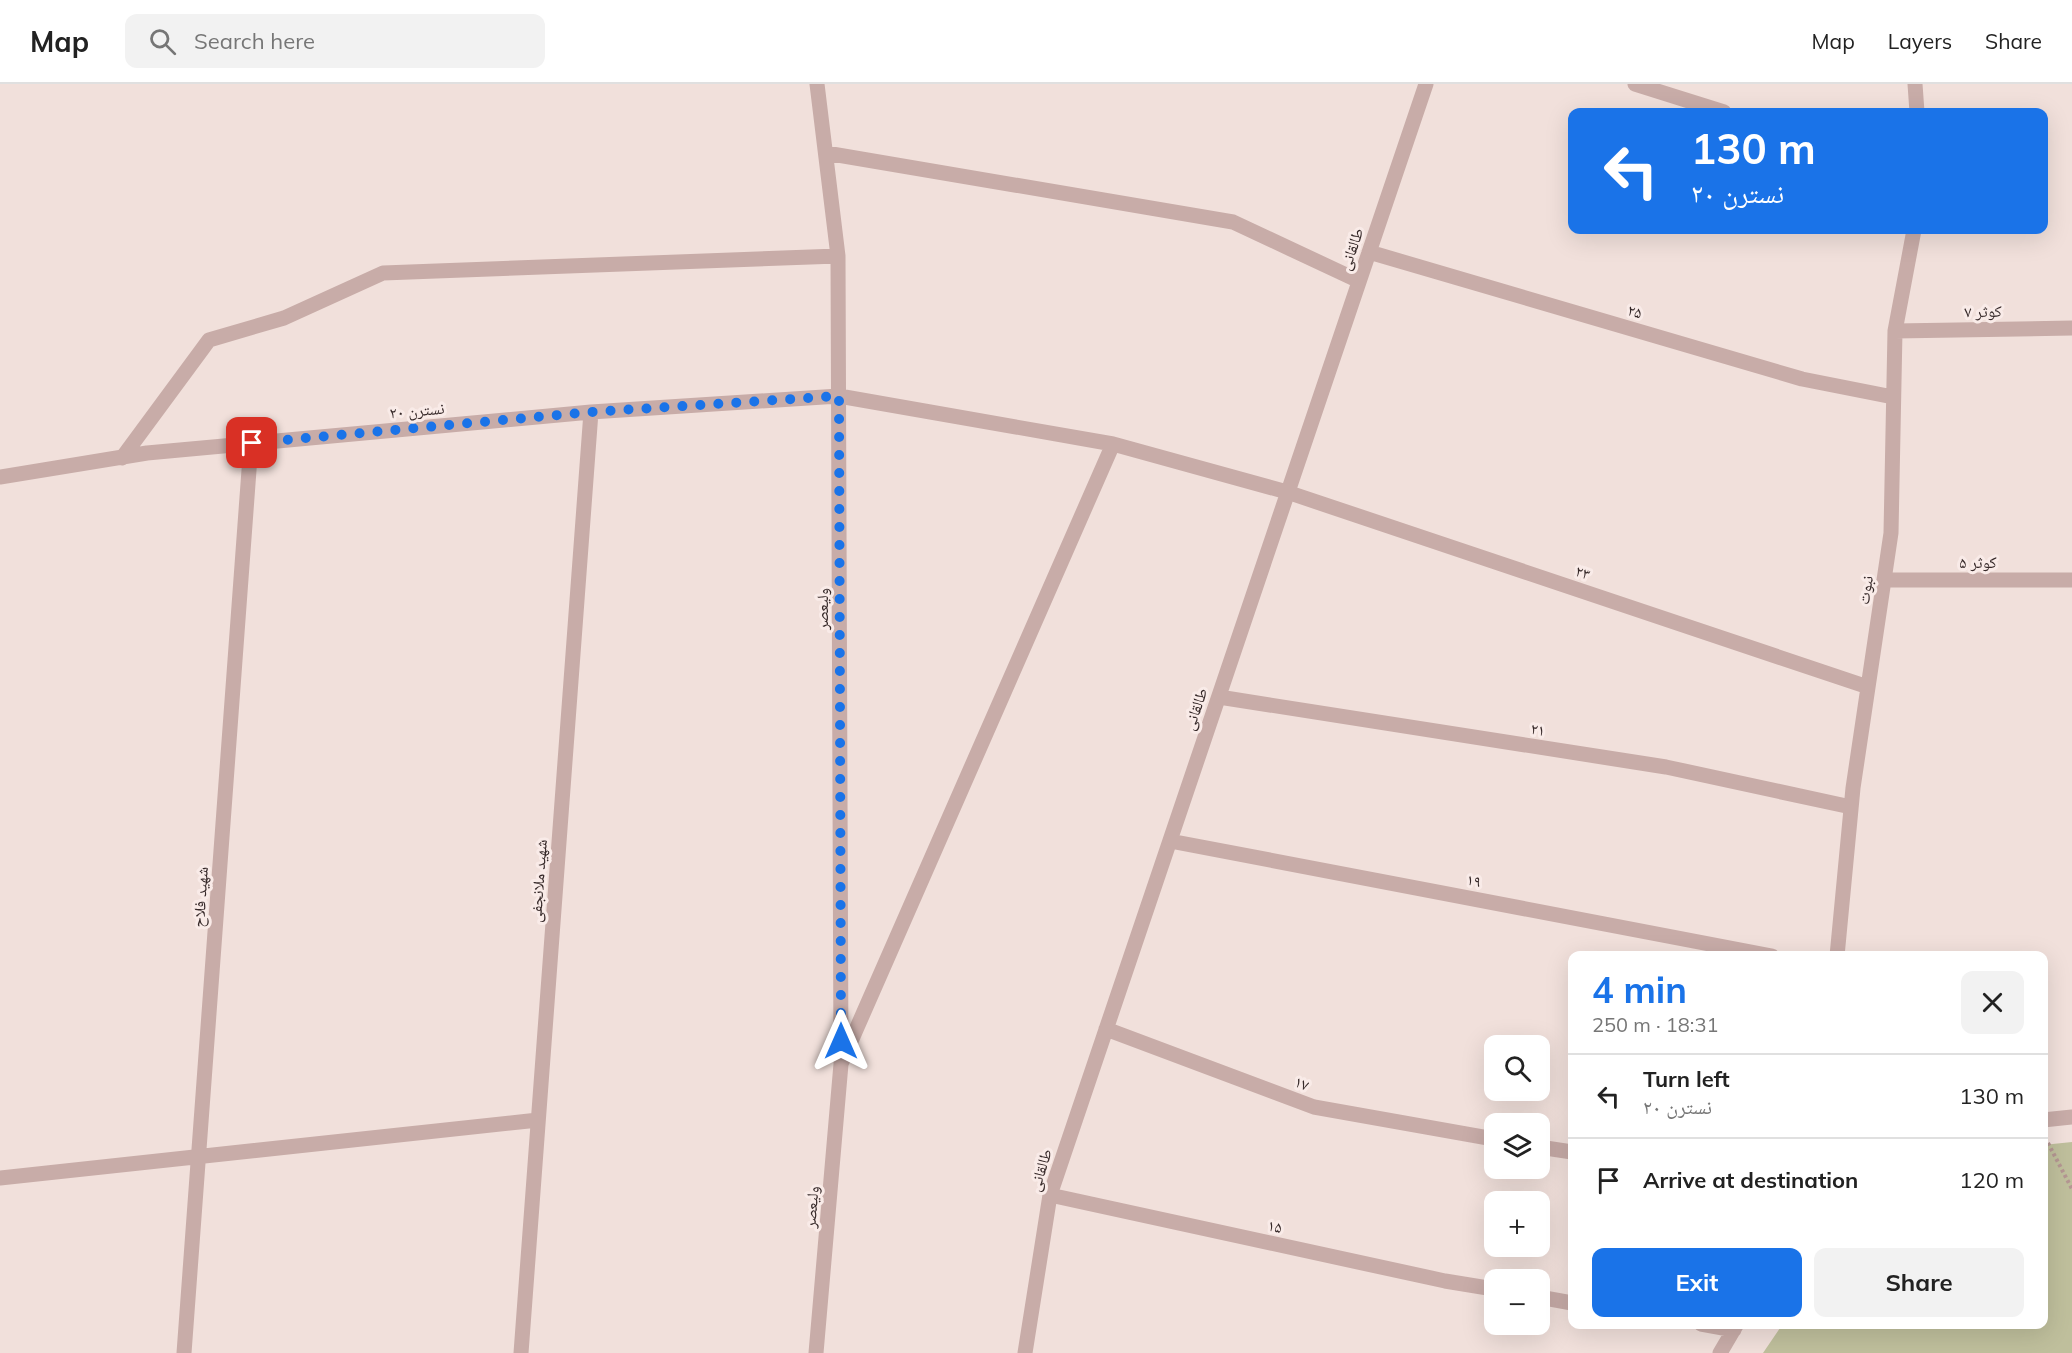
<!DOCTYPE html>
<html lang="en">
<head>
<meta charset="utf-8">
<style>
  :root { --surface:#fff; --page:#f2f2f2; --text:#222; --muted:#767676; --line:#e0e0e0; --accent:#1a73e8 }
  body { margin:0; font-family:Mulish,"Noto Naskh Arabic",sans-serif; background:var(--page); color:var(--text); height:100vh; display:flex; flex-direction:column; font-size:22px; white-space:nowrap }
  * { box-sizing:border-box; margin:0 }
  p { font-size:20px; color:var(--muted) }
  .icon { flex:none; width:33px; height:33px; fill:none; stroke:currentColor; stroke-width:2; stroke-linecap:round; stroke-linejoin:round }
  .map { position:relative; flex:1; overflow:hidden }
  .details { position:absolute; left:1568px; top:867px; width:480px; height:378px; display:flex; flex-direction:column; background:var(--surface); border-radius:12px; box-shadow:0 6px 24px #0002 }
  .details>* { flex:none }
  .guide { position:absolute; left:1568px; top:24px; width:480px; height:126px; border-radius:12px; box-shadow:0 6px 24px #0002; background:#1a73e8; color:#fff; overflow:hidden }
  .fabs { position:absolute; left:1484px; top:951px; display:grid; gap:12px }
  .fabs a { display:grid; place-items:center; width:66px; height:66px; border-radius:12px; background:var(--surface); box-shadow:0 6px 24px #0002; font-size:30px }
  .pin { position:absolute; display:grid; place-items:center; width:51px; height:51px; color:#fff; margin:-26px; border-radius:12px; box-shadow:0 3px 9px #0006 }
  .me { position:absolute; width:66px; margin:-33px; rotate:0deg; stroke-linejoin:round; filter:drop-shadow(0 0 4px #0008) }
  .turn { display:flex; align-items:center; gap:21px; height:126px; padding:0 24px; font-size:27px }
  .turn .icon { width:78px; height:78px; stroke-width:2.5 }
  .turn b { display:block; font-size:42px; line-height:51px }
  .round { display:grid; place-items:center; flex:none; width:63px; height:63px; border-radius:12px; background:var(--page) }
  .summary { display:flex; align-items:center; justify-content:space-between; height:102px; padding:0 24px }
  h1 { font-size:36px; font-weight:700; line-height:45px; color:var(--accent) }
  .button { display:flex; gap:12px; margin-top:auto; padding:12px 24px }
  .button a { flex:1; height:69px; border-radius:12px; background:var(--accent); color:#fff; font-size:24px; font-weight:700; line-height:69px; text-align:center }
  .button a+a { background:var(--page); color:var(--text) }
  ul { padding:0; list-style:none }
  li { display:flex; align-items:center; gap:18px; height:84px; padding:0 24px; border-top:2px solid var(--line) }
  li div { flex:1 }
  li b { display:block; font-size:22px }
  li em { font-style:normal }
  header { display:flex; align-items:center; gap:36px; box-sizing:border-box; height:84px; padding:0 30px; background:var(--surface); border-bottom:2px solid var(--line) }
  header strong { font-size:28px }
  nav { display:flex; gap:33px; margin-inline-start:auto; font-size:21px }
  .search { width:420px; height:54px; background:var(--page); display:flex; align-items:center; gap:15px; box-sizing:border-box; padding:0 21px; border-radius:12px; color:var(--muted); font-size:22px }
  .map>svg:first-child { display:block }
  .green { fill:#bfbf9c }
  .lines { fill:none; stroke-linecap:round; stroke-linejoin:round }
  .path { stroke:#b49692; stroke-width:4; stroke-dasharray:3 3; stroke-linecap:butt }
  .minor { stroke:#c8aca8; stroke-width:15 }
  .route { stroke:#1a73e8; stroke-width:10; stroke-dasharray:0 18 }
  .labels { text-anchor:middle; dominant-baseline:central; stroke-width:6; stroke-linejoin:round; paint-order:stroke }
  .street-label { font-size:16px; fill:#352828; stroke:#f9ebe8 }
</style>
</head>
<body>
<header>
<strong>Map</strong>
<div class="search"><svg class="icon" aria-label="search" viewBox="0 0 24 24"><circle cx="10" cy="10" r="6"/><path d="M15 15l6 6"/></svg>Search here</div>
<nav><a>Map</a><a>Layers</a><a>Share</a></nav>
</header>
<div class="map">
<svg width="2072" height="1269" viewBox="0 0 2072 1269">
  <rect width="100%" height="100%" fill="#f1e0db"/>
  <path class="green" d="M2072 1058V1269H1763L1782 1241 2043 1240V1061Z"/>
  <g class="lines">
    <path class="path" d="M2048 1059 2072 1105"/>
    <path class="minor" d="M817 0 838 172 841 980
      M1635 0 1724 28
      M1915 0 1917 28
      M826 69 1233 138 1359 197
      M1369 168 1802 295 1893 313
      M1895 247 2072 244
      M122 374 209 256 284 234 383 189 838 172
      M0 393 147 369 591 328 839 312 1113 360 1287 408 1868 603
      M1884 496H2072
      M1219 613 1666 683 1851 723
      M1170 757 1772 872
      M1837 872 1853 704 1891 449 1895 247 1914 146
      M1106 945 1314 1023 1494 1055
      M2043 1036 2072 1033
      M1539 1063 1572 1068
      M0 1094 538 1036
      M1050 1111 1445 1197 1494 1205
      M1539 1213 1572 1219
      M1701 1240 1734 1246
      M184 1269 251 359
      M521 1269 591 328
      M816 1269 841 980 1113 360
      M1025 1269 1050 1111 1426 0
      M1720 1269 1737 1240"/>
  </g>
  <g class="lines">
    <path class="route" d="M252 359 591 328 839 312 841 957"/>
  </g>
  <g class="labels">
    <g class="street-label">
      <text transform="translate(1351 165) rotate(-71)">طالقانی</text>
      <text transform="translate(1635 227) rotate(16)">۲۵</text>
      <text transform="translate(1983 227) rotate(-1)">کوثر ۷</text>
      <text transform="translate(417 326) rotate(-5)">نسترن ۲۰</text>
      <text x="1978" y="478">کوثر ۵</text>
      <text transform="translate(1583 488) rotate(18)">۲۳</text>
      <text transform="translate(1865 506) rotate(-81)">نبوت</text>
      <text transform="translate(822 525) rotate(-90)">ولیعصر</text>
      <text transform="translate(1195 625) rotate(-71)">طالقانی</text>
      <text transform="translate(1538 645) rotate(9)">۲۱</text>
      <text transform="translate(1474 796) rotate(11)">۱۹</text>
      <text transform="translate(538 797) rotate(-86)">شهید ملانجفی</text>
      <text transform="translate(200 813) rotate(-86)">شهید فلاح</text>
      <text transform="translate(1302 999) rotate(21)">۱۷</text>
      <text transform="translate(1040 1086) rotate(-73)">طالقانی</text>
      <text transform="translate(811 1123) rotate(-85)">ولیعصر</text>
      <text transform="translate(1275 1142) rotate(12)">۱۵</text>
    </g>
  </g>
</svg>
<div class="fabs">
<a><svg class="icon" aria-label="search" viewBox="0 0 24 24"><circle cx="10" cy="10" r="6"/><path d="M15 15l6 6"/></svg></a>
<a><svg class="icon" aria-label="layers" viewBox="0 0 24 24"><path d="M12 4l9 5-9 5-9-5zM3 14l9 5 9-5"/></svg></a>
<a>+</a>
<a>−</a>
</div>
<div class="pin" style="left:252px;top:359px;background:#d93025"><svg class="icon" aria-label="arrive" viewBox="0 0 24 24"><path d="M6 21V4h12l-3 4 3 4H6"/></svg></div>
<svg class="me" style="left:841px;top:957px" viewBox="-20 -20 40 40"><path d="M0-17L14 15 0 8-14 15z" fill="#1a73e8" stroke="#fff" stroke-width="4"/></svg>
<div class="guide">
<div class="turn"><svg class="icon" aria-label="left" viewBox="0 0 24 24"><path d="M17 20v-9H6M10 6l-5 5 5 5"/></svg><div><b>130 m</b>نسترن ۲۰</div></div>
</div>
<section class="details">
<div class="summary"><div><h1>4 min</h1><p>250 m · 18:31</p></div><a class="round"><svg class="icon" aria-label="close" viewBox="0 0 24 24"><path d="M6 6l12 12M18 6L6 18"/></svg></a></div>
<ul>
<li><svg class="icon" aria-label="left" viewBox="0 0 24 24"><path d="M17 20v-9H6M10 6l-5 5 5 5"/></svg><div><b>Turn left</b><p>نسترن ۲۰</p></div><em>130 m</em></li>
<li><svg class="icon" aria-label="arrive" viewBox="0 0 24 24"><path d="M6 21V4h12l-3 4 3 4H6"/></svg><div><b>Arrive at destination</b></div><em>120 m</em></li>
</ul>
<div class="button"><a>Exit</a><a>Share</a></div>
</section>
</div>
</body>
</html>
